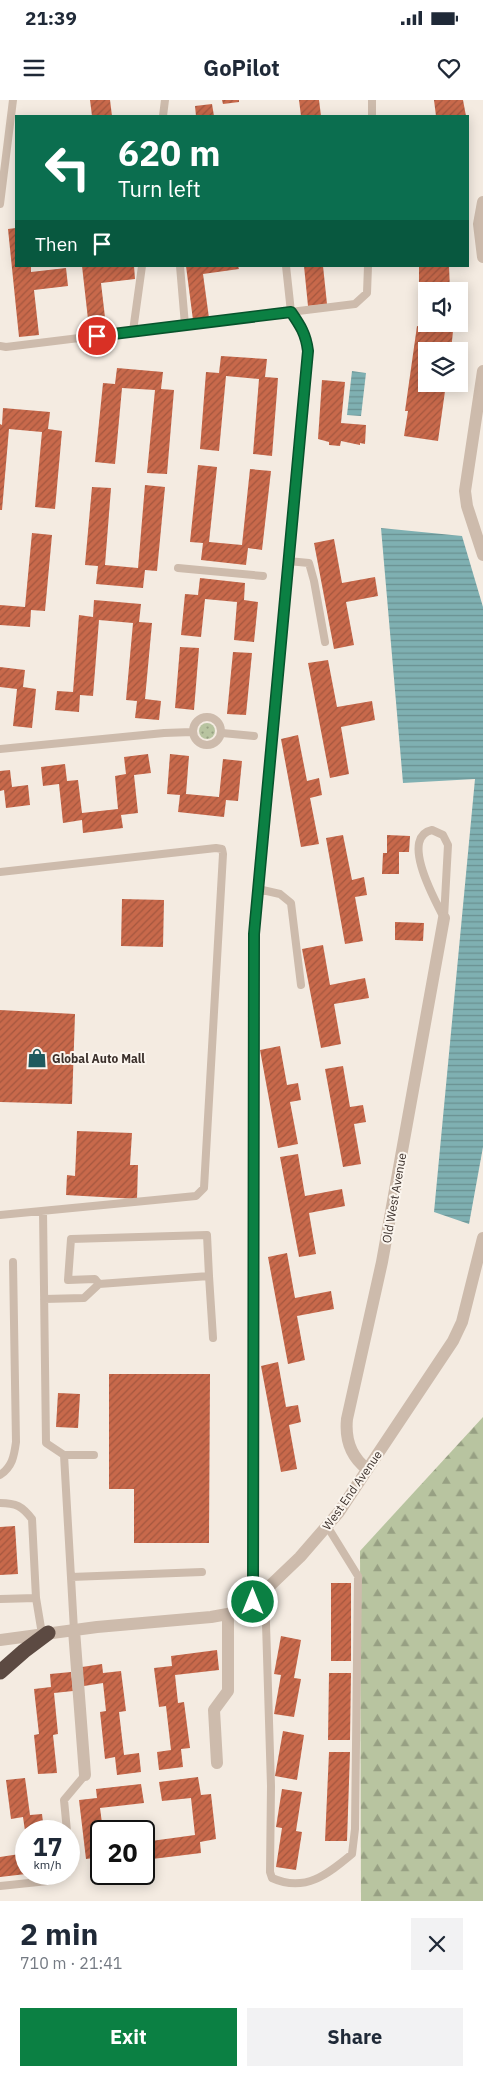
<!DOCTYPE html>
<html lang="en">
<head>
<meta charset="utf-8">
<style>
  :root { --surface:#fff; --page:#f2f2f3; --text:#1f2937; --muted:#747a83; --accent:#0b8043 }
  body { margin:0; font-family:"IBM Plex Sans",sans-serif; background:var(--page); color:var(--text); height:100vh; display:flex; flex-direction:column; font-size:19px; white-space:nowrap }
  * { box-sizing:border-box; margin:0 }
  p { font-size:16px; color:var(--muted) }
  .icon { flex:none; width:28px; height:28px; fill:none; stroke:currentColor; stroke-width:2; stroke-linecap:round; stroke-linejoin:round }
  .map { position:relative; height:1801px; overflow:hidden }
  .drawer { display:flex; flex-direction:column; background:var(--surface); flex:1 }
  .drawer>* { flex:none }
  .top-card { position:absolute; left:15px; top:15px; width:454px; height:152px; border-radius:0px; box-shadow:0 2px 12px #0003; background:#0b6e4f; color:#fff; overflow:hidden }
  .buttons { position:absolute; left:418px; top:182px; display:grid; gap:10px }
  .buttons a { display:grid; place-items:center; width:50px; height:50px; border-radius:0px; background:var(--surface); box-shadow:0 2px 12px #0003; font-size:25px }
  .speed { position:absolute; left:15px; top:1720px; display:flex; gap:10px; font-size:25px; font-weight:700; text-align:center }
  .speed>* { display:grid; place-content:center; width:65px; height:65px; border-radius:50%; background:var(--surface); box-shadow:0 2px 12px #0003; line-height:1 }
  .speed small { font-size:12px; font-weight:400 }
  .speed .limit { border:2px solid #111; border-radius:8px; background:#fff; color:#111 }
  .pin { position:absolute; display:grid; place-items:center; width:42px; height:42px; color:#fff; margin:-21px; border:2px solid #fff; border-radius:50%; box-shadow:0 1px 5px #0007 }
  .me { position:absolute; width:55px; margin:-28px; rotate:0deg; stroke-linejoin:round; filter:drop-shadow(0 0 4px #0008) }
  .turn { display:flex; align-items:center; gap:18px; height:105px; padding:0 20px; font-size:22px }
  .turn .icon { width:65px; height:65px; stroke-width:2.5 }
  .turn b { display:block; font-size:35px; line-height:42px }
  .then { display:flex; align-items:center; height:48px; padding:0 20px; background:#0003; gap:10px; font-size:19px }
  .round { display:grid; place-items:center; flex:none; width:52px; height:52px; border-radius:0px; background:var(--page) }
  .overview { display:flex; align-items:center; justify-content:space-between; height:85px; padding:0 20px }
  h1 { font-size:30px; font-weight:700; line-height:38px }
  .button { display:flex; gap:10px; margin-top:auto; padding:10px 20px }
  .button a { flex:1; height:58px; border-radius:0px; background:var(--accent); color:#fff; font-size:20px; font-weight:700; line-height:58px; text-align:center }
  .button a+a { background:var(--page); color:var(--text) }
  .status { display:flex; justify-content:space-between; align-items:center; height:35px; padding:0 25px; background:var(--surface); direction:ltr }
  .status svg { height:14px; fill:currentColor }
  header { display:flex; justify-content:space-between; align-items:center; height:65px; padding:0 20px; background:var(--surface); font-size:22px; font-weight:700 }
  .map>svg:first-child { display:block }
  .grass { fill:url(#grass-dots) }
  .forest { fill:url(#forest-firs) }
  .water { fill:url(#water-rules) }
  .building { fill:url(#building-hatch) }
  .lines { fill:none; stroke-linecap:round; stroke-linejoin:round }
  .lane { stroke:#cdbbac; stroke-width:8 }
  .street { stroke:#cdbbac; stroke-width:12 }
  .highway { stroke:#5c4a42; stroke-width:15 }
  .route-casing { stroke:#07532c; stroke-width:12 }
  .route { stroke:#0b8043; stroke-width:9 }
  .labels { text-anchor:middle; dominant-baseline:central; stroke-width:4; stroke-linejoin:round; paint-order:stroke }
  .poi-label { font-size:12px; font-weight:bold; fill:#3b302b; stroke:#fbf5ee; text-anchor:start }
  .street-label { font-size:12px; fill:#3b302b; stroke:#fbf5ee }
</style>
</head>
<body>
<div class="status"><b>21:39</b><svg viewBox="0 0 49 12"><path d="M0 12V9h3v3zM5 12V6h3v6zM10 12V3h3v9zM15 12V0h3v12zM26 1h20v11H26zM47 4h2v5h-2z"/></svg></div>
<header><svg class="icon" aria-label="menu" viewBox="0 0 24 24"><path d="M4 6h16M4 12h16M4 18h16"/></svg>GoPilot<svg class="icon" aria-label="heart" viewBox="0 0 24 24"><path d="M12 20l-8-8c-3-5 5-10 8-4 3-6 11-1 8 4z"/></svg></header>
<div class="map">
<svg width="483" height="1801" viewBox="0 0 483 1801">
  <defs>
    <pattern id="grass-dots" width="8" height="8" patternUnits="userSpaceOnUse" patternTransform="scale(1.25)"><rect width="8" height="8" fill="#b8c4a0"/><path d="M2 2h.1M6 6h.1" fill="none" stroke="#97a083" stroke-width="1.8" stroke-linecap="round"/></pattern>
    <pattern id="forest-firs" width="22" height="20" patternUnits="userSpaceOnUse" patternTransform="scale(1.25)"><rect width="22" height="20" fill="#b8c4a0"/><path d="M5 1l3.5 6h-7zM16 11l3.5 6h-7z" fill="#97a083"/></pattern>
    <pattern id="water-rules" width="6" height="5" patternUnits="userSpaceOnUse" patternTransform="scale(1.25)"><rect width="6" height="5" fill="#7fb0b2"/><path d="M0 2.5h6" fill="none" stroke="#699091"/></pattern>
    <pattern id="building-hatch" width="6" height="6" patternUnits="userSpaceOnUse" patternTransform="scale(1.25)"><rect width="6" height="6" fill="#c8694b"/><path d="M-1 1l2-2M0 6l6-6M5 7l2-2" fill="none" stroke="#a4573f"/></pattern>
  </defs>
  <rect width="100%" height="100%" fill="#f4ebe1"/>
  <path class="grass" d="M199 631a8 8 0 1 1 16 0a8 8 0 1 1-16 0Z"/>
  <path class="forest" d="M483 1317V1801H361L360 1451Z"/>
  <path class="water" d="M352 271 366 273 361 316 347 315Z
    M381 428 462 436 483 507V1047L469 1124 434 1112 475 679 403 683Z"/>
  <path class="building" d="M90 0H110L112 16H92Z
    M222 0H239V2L223 4Z
    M299 0H319L321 16H301Z
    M434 0H463L466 16H436Z
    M212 4 214 16H196L195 6Z
    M16 128V166H31V172L66 168 68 186 34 190 39 235 19 237 8 129Z
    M82 166H134L135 179 101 183 106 226 89 228Z
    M186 166H238L239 169 203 174 209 218 193 220Z
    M304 166H323L327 204 308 206Z
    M419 166H449L450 191 419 192Z
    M417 226 453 231 451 251H426V284H446L438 341 404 336 408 311H405Z
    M221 256 267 259 265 277 278 278 272 356 253 354 259 279 226 276 219 351 200 349 206 272 219 273Z
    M117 268 163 272 161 289 174 290 167 374 147 373 155 290 122 288 115 364 95 362 103 283 115 284Z
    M322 280 345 282 341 323 366 325 365 344 360 343V345L341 341 340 346 329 345V342L318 339Z
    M3 308 50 312 48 329 62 331 55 409 35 407 42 332 9 329 2 410H0V324L2 325Z
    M198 365 217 367 209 442 242 445 250 369 271 371 262 450 248 448 246 465 201 460 203 443 190 442Z
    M145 385 165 387 157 471 145 470 143 488 96 484 98 466 85 465 92 387 111 388 105 465 138 468Z
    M32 433 52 435 45 511 31 510 30 527 0 525V505L25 507Z
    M334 439 342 483 375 477 378 496 346 502 354 545 334 549 314 443Z
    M200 478 245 483 244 500 258 502 254 542 234 540 237 502 205 499 201 537 181 535 185 494 198 495Z
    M94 500 141 504 139 522 152 523 145 599 161 601 159 620 135 618 137 601 126 600 133 523 99 520 93 596 80 595 79 612 55 610 57 591 73 592 79 515 93 517Z
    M180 547 199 548 194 610 175 608Z
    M233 552 252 553 246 615 227 614Z
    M328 560 337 607 372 601 375 620 341 627 349 674 330 678 308 563Z
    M0 567 25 570 23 587 36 589 32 628 13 626 17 589 0 587Z
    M298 635 307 681 319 678 322 695 310 698 319 744 301 747 281 639Z
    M148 654 151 673 134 675 138 713 121 715 123 728 83 733 82 720 63 723 59 684 43 686 41 667 65 664 67 681 78 680 82 713 118 709 115 676 126 674 124 657Z
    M170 654 189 656 186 694 219 697 223 659 242 661 238 701 226 700 224 717 178 712 180 695 167 694Z
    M10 670 12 687 28 685 30 705 6 708 4 690 0 691V671Z
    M343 735 352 780 364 777 367 795 355 797 363 841 345 844 326 738Z
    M387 735 410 736 409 752H399V774H382L383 753H387Z
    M122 799 164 800 163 847 121 846Z
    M395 822 424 823 423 841 395 840Z
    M323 845 330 885 365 878 369 898 334 904 341 944 321 948 302 849Z
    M0 910 75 914 72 1004 0 1002Z
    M280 946 287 985 298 983 301 1000 290 1002 298 1044 278 1048 260 950Z
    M343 966 350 1007 363 1005 366 1022 354 1024 361 1064 343 1067 325 969Z
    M77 1031 132 1033 130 1065H138L137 1099 66 1095 67 1075 75 1076Z
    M298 1054 305 1096 342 1089 345 1106 309 1113 316 1154 299 1157 280 1057Z
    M287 1153 295 1198 331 1191 334 1209 297 1216 305 1260 288 1264 268 1157Z
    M278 1262 286 1307 298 1305 301 1322 289 1325 297 1369 281 1372 261 1266Z
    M109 1274H210L209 1443H134V1389H109Z
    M58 1293 80 1294 78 1328 56 1327Z
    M15 1426 18 1474 0 1475V1427Z
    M331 1483H351V1561H331Z
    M281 1536 301 1540 294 1578 301 1579 294 1617 274 1614 281 1575 274 1574Z
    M217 1550 219 1570 175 1575 178 1603 184 1602 190 1648 181 1649 183 1667 159 1670 157 1652 171 1650 166 1606 159 1607 154 1568 172 1566 171 1556Z
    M102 1564 103 1573 121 1571 126 1611 119 1612 124 1655 139 1653 141 1672 117 1675 115 1657 105 1659 100 1612 106 1611 103 1583 84 1586 82 1567Z
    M71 1572 73 1591 54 1593 58 1634 53 1635 57 1673 38 1674 34 1635 39 1634 34 1589 51 1587 50 1574Z
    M329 1573H351L350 1640H328Z
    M283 1631 304 1635 297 1680 275 1676Z
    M329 1652H350L347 1741H325Z
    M198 1677 201 1695 211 1694 216 1739 200 1742 201 1753 144 1760V1742L195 1735 191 1698 162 1701 159 1682Z
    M25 1678 30 1715 42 1714 44 1731H25L23 1717 11 1719 6 1680Z
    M141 1684 144 1703 100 1708 103 1731H101V1757L86 1759 79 1700 97 1698 96 1689Z
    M282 1689 302 1692 296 1731 302 1732 296 1770 276 1767 282 1728 276 1727Z
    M26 1753V1774L0 1777V1757Z"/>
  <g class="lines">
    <path class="lane" d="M163 16 165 0
      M372 16V0
      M0 104 13 0
      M180 166 185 225
      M133 231 142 166
      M0 246 6 247 355 204 367 193 368 166
      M288 461 309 463 314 481 325 542
      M178 468 263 476
      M193 631a14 14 0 1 1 28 0a14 14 0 1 1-28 0Z
      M222 633 254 636
      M0 649 164 633 192 632
      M432 730 443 735 448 745 444 818C436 802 399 737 432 730Z
      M0 772 216 748 222 749 223 754 204 1088 196 1096 0 1115
      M258 789 280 794 291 803 301 885
      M43 1111 46 1343 64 1355
      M99 1184 95 1179 68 1180 71 1139 207 1135 209 1176
      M44 1199 84 1198 99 1184 209 1176 213 1238
      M0 1375C12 1367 14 1357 16 1342L13 1162
      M0 1403C16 1403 22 1406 32 1419L36 1498
      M71 1477 202 1472
      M265 1491 271 1686 270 1772 272 1778C305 1793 328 1774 352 1754L355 1729 358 1476 327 1426
      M0 1499 36 1498 42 1534
      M253 1502 254 834 308 251 303 229 291 212 286 166
      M74 1530 64 1355H94
      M67 1731 64 1700 85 1675
      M69 1745 71 1767 69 1769
      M0 1786 48 1781 60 1774"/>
    <path class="street" d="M483 102 479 124 483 157
      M483 271 465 391 467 406 483 455
      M367 1369C350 1356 345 1339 347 1319L382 1162 444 818
      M74 1530 85 1675
      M0 1540 97 1527 211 1517 233 1513 253 1502 300 1457 339 1412 453 1241 462 1222 483 1138
      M217 1663 214 1610 228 1591V1514"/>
    <path class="highway" d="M0 1572 24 1551 48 1533"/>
  </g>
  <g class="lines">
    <defs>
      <path id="route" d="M97 236 291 212C300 225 306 234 308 251L254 834 253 1502"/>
    </defs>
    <use href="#route" class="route-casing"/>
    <use href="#route" class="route"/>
  </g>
  <defs>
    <symbol id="shop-bare" viewBox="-9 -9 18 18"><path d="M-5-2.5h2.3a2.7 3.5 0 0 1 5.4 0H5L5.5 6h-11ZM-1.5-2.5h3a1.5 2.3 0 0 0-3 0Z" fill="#1f5a5e" stroke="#fbf5ee" stroke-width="2.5" paint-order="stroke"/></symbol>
  </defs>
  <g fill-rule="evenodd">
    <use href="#shop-bare" x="23" y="944" width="28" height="28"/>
  </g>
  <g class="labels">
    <g class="poi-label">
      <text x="52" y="958">Global Auto Mall</text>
    </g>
    <g class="street-label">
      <text transform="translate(394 1098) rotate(-80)">Old West Avenue</text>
      <text transform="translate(352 1390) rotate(-55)">West End Avenue</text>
    </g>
  </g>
</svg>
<div class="buttons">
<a><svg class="icon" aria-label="sound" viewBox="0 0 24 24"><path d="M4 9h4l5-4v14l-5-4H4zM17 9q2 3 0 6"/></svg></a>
<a><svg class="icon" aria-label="layers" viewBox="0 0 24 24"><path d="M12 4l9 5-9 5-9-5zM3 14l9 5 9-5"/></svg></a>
</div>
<div class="speed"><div>17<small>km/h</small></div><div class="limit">20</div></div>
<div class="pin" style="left:97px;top:236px;background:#d93025"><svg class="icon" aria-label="arrive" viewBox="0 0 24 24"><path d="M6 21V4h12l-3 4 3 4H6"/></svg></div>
<svg class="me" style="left:253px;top:1502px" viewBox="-20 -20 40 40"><circle r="17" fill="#0b8043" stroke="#fff" stroke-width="3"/><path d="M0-11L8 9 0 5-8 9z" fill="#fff"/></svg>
<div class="top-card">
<div class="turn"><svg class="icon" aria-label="left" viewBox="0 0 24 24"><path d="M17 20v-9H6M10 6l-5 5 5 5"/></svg><div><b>620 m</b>Turn left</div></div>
<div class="then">Then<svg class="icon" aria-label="arrive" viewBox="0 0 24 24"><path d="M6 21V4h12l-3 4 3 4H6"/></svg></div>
</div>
</div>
<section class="drawer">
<div class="overview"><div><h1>2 min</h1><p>710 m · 21:41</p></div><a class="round"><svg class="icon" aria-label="close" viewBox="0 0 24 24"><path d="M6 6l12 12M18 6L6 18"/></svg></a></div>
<div class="button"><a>Exit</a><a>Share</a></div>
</section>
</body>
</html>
